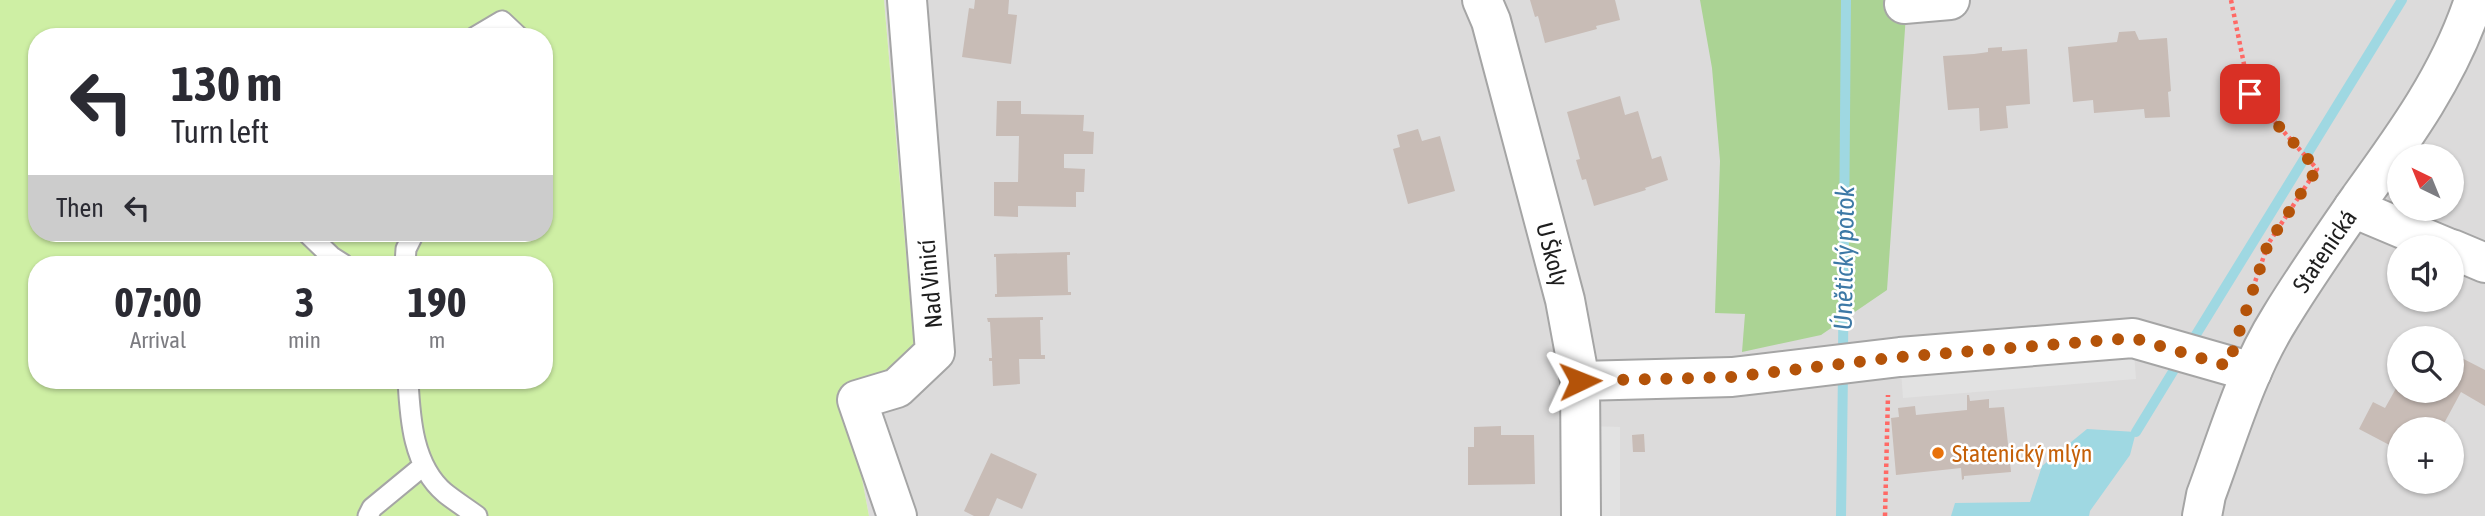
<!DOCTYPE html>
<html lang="en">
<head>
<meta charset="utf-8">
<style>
  :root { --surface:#fff; --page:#f2f2f3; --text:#2b2b33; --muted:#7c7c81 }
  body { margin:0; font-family:"Asap Condensed",sans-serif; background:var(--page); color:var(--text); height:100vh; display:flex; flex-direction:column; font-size:26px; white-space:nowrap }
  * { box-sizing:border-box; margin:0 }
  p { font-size:23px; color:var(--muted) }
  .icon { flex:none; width:38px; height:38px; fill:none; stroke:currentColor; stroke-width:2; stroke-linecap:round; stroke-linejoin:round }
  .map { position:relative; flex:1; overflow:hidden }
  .sheet { position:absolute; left:28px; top:256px; width:525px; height:133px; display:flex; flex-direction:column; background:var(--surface); border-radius:28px; box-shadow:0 2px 5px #0004 }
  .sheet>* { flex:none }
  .banner { position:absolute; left:28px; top:28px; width:525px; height:214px; border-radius:28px; box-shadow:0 2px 5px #0004; background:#fff; color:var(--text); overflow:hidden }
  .needle { width:46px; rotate:317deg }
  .buttons { position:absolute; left:2387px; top:144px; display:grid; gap:14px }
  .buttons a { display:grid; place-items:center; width:77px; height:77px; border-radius:50%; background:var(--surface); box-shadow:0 2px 5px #0004; font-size:35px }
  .pin { position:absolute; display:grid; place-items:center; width:60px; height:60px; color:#fff; margin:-30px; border-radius:14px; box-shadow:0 4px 10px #0006 }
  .me { position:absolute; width:77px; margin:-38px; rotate:88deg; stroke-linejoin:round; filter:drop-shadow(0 0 5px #0008) }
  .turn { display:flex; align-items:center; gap:24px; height:147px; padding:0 28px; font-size:32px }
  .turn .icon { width:91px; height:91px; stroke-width:2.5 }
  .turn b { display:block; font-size:49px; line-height:60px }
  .then { display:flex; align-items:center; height:66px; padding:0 28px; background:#0003; gap:14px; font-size:26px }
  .eta { display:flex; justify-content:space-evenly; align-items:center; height:119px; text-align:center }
  .eta b { font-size:42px; font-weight:700; line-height:49px }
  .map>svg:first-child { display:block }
  .residential { fill:#dcdbdb; fill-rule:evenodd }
  .grass { fill:#ceefa4; fill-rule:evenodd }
  .forest { fill:#abd394 }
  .parking { fill:#e2e2e2 }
  .water { fill:#9fd8e2 }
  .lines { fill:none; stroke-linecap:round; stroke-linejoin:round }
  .stream { stroke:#9fd8e2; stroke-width:10 }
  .building { fill:#c8bcb6 }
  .service-casing { stroke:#a5a5a5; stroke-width:23 }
  .minor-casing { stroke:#a5a5a5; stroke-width:42 }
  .tertiary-casing { stroke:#a5a5a5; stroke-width:42 }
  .path { stroke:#ff6965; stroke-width:4.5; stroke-dasharray:3.5 3.5; stroke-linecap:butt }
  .service { stroke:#fff; stroke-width:19 }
  .minor { stroke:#fff; stroke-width:38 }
  .tertiary { stroke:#fff; stroke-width:38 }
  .route { stroke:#b45309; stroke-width:12; stroke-dasharray:0 21.6 }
  .food-dot { fill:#e8710a; stroke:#fff; stroke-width:2.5 }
  .labels { text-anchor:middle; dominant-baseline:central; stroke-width:5; stroke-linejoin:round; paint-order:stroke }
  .street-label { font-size:24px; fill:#1e1e1e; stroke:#fff }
  .food-label { font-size:24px; fill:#c56008; stroke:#fff; text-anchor:start }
  .water-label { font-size:26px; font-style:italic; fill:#3d79a6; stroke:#fff }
</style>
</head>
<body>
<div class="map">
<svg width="2485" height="516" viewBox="0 0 2485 516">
  <rect width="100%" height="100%" fill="#f0ebe3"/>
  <path class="residential" d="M884 0H2485V516H869L852 425 914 345ZM2399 156H2452V208H2399ZM2399 247H2452V299H2399ZM2399 338H2452V390H2399ZM2399 429H2452V481H2399Z"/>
  <path class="grass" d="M0 0H884L914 345 852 425 869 516H0ZM37 37H544V233H37ZM37 264H544V380H37Z"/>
  <path class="forest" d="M1700 0H1907L1887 290 1821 335 1742 352 1745 314 1715 313 1720 161 1712 68Z"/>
  <path class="parking" d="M2133 338 2136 379 1903 398 1900 357Z
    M1591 426 1620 427V516H1587Z"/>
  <path class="water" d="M2087 429 2136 432 2130 455 2090 511 2089 516H1951L1955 503 2030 502 2042 466Z"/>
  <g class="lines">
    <path class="stream" d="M2189 346 2402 0
      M1843 356 1846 0
      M2136 432 2180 360
      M1841 516 1843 372"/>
  </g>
  <path class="building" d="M975 0H1009L1008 14 1017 15 1011 64 962 57 969 8 974 9Z
    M1530 0H1615L1620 20 1596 26 1597 29 1545 43 1538 16 1535 17Z
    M2135 31 2139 40 2167 38 2171 91 2168 92 2170 117 2145 118 2144 109 2094 113 2093 100 2073 102 2068 47 2117 42 2119 32Z
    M2002 47V51L2027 49 2030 104 2006 106 2008 128 1980 131 1979 108 1948 110 1943 56 1974 54 1988 52V48Z
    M1620 96 1625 115 1638 111 1652 159 1661 156 1668 180 1645 188 1646 190 1594 206 1586 179 1582 180 1576 160 1580 159 1567 112Z
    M997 101H1021V114L1084 115 1083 131 1094 132 1093 154H1064V168L1085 169 1084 192H1076V207L1018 206V217L994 216V182H1018L1019 136H996Z
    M1418 129 1422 141 1440 136 1455 191 1408 204 1393 149 1400 147 1397 135Z
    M1070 252V255H1067L1068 292H1071V295L995 297V294H997L996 257H994V254Z
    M1043 317V320H1040L1041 355H1045V359H1019L1020 384 993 386 992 361H989V358H992L990 322H988L987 318Z
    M2452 353 2485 370V406L2461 392 2441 429H2399V450L2359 429 2373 402 2385 408 2399 383V390H2452Z
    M1967 395H1969L1970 401 1989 399V408L2004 407 2011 472 1964 476V479L1962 480 1961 468 1896 475 1891 418 1899 417 1898 408 1915 406 1916 415 1967 410Z
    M1501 426V435H1534L1535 484 1468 485V447H1474V427Z
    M1644 434 1645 452H1633L1632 435Z
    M991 453 1037 474 1022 509 997 498 989 516H974L964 511Z"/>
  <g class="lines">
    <defs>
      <path id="service" d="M475 37 502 21 519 37
        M307 233 332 257 343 264
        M405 264 406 249 414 233
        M408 380C410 419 413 466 445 493 455 501 466 508 477 516
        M368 516 372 508 423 466"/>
      <g id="minor">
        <path id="s1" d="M1482 0 1491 21 1565 300 1580 381 1581 516"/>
        <path d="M1904 4 1950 0"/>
        <path d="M2353 208 2446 247"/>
        <path d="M2452 249 2485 263"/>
        <path d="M1580 381 1732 377 1900 357 2133 338 2252 372"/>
        <path d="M897 516 857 400 897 388 935 352 907 0"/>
      </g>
      <g id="tertiary">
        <path id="s2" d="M2202 516 2206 495C2228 436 2246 372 2280 318 2305 277 2333 237 2360 198 2405 136 2450 74 2474 0"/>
      </g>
    </defs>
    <use href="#service" class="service-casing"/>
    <use href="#minor" class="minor-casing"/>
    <use href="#tertiary" class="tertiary-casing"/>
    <path class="path" d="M2231 0 2250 94 2317 169 2268 244 2254 285
      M1885 516 1888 395"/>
    <use href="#service" class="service"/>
    <use href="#minor" class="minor"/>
    <use href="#tertiary" class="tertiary"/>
  </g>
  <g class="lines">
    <path class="route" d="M1580 381 1732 377 1899 357 2133 338 2228 366 2268 244 2317 169 2250 94"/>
  </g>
  <circle class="food-dot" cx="1938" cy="453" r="7"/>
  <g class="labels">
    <g class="street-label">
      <text stroke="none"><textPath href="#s2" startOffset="294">Statenická</textPath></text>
      <text stroke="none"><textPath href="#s1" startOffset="264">U Školy</textPath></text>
      <text transform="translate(930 284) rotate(-95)">Nad Vinicí</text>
    </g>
    <g class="food-label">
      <text x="1952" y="453">Statenický mlýn</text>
    </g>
    <g class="water-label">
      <text transform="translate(1844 258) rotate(-89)">Únětický potok</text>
    </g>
  </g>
</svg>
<div class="buttons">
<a><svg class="needle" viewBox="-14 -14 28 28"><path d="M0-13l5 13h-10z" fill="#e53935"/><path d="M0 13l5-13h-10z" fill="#7c7c81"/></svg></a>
<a><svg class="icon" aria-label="sound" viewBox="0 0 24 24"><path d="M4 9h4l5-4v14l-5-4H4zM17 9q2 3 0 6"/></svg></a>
<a><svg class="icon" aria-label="search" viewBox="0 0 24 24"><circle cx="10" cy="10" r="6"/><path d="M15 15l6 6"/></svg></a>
<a>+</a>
</div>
<div class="pin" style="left:2250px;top:94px;background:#d93025"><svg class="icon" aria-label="arrive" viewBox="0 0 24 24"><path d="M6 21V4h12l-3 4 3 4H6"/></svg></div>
<svg class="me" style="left:1580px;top:381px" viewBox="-20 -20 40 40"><path d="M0-17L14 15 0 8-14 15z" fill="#b45309" stroke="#fff" stroke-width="4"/></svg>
<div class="banner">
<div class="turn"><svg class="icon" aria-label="left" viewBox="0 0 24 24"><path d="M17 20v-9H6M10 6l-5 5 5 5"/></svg><div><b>130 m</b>Turn left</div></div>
<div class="then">Then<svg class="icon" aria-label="left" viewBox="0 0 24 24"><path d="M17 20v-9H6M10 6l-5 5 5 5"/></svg></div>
</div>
<section class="sheet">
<div class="eta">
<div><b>07:00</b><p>Arrival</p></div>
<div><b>3</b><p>min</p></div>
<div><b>190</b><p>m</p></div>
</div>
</section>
</div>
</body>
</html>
